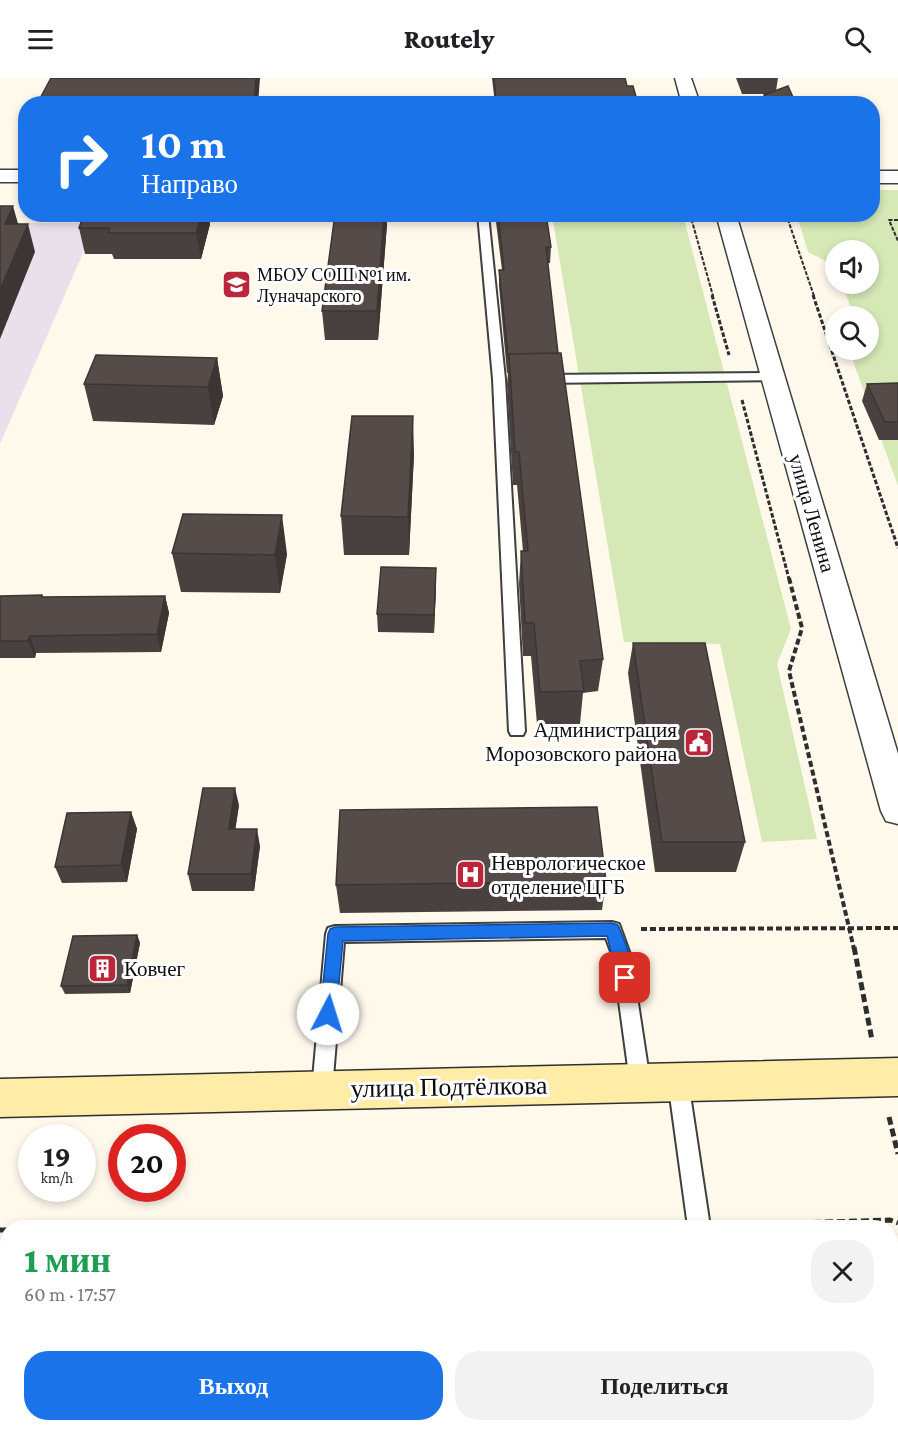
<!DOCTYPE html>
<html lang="ru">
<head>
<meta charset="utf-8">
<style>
  :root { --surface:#fff; --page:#f2f2f2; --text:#202124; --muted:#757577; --accent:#1a73e8 }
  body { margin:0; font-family:"Crimson Pro",serif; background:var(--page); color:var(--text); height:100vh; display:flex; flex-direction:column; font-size:22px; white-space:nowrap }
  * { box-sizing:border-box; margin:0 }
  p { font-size:20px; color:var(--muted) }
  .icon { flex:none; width:33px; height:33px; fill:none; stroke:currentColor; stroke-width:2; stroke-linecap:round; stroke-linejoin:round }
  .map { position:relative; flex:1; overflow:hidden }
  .details { position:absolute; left:0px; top:1142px; width:898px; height:212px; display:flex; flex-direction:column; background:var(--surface); border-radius:24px 24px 0 0; box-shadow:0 3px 9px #0003 }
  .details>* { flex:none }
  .top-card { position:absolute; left:18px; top:18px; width:862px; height:126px; border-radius:24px; box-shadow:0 3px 9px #0003; background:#1a73e8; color:#fff; overflow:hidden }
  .controls { position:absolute; left:825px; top:162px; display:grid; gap:12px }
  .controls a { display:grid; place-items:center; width:54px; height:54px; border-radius:50%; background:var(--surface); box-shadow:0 3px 9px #0003; font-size:30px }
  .speed { position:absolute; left:18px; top:1046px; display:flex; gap:12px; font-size:30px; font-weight:700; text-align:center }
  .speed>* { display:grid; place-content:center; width:78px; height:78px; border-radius:50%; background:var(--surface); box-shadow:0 3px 9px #0003; line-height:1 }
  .speed small { font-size:15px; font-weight:400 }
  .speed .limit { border:9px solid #d22; background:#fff; color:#111 }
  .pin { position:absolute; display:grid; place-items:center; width:51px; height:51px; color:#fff; margin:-26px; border-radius:12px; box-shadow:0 3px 9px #0006 }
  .me { position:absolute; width:66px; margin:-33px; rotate:5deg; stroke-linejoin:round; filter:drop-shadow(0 0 4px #0008) }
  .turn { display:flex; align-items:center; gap:21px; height:126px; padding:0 24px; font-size:27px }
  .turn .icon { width:78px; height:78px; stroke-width:2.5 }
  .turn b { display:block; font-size:42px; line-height:51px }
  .round { display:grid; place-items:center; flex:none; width:63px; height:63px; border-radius:24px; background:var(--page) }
  .head { display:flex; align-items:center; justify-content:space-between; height:102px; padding:0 24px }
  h1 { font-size:36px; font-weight:800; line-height:45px; color:#1e9e55 }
  .primary-button { display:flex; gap:12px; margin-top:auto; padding:12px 24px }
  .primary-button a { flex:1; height:69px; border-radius:24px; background:var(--accent); color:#fff; font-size:24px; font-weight:800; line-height:69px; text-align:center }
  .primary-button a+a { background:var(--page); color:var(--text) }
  header { display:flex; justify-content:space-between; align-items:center; height:78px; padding:0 24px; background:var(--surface); font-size:27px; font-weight:800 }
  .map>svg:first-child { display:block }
  .industrial { fill:#e9e0eb }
  .green { fill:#d5e8b6 }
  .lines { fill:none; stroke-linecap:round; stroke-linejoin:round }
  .service-casing { stroke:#3f3f3f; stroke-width:4 }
  .minor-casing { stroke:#3f3f3f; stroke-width:3 }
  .tertiary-casing { stroke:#3f3f3f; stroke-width:3 }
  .secondary-casing { stroke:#2e2e2e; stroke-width:3 }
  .path-far3 { stroke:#2e2e2e; stroke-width:2; stroke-dasharray:4 1.5; stroke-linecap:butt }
  .path-far2 { stroke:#2e2e2e; stroke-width:3; stroke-dasharray:4.5 2; stroke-linecap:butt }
  .path-far1 { stroke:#2e2e2e; stroke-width:4; stroke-dasharray:6 3; stroke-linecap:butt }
  .path { stroke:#2e2e2e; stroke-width:5; stroke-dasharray:8 4; stroke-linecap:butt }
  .service { fill:#fff; fill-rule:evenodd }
  .minor { fill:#fff; fill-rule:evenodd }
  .tertiary { fill:#fff; fill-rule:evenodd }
  .secondary { fill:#feeca7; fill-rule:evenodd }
  .wall { fill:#49413f }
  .shaded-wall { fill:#3c3533 }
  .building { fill:#554c49; stroke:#3c3533; stroke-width:1.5 }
  .route { fill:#1a73e8; stroke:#114b97; stroke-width:1.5 }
  .labels { text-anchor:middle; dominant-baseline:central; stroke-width:6; stroke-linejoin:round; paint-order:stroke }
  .far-poi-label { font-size:18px; fill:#0c0c0c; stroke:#fff; text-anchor:start }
  .street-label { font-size:21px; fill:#0c0c0c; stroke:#fff }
  .poi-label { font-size:21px; fill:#0c0c0c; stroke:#fff; text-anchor:start }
  .near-street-label { font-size:26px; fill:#0c0c0c; stroke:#fff }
</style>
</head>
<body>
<header><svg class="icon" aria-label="menu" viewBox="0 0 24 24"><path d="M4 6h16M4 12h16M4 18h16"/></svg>Routely<svg class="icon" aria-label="search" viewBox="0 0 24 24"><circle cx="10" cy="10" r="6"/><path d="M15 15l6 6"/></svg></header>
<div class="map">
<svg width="898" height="1352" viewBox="0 0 898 1352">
  <rect width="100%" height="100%" fill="#fff9ec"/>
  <path class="industrial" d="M0 145H96L0 366Z"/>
  <path class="green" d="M873 112H898V408L849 272H868V238H854L842 206H868V172H836L835 188 808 174 797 137 873 136Z
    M552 137H683L791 551 777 586 817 761 762 764 720 566 624 564Z"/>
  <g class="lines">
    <defs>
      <path id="service" d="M478 136H488L505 301 525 653 523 657H511L509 653 493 301Z
        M773 295 779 299 777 302 543 305 537 301 543 297Z
        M612 844 619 846 631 879 650 1004 647 1011 640 1014 633 1011 630 1004 613 879 606 860 344 864 332 1012 329 1019 322 1022 315 1019 312 1012 326 856 328 850 335 848Z
        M678 994 685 996 688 1003 710 1149H688L668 1003 671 996Z
        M715 1346H739V1352H715Z"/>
      <path id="minor" d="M0 92H26V104H0Z
        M873 93H898V105H873Z"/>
      <path id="tertiary" d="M675 0H691L700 26H682Z
        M716 136H736L898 676V746L886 743 881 733Z"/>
      <path id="secondary" d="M898 980V1018L0 1039V1001Z"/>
    </defs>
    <use href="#service" class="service-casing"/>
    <use href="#minor" class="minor-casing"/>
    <use href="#tertiary" class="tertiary-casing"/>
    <use href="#secondary" class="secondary-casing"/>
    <path class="path-far3" d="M690 136 713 218
      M786 136 814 218
      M898 142H889L898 163"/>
    <path class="path-far2" d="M712 217 729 277
      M813 217 898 470
      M742 322 789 501"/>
    <path class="path-far1" d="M789 500 802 550 789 593 854 871
      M641 851 898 850"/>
    <path class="path" d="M854 869 872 962
      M889 1039 898 1076
      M729 1147 890 1142 898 1145
      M553 1149 667 1148
      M0 1152H8"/>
    <use href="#service" class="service"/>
    <use href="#minor" class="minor"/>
    <use href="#tertiary" class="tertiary"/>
    <use href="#secondary" class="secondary"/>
  </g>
  <path class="wall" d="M492 0H625L627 8 638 26H495Z
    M736 0H778L776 13 796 26H762L764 17 768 16H742Z
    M335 136H386L387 146 378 262H325L322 233Z
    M495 136H546L551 169 550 185H548L558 275 603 581 598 613 583 615 580 646H537L531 578H523L519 506 521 473H523L517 407H513L507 307 508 295H507L499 208V192H502Z
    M210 146 201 181H114L112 176H85L79 150Z
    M217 280 223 318 214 347 93 343 84 306Z
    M898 305V362H879L862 323 867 306Z
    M414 376 409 477H344L341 438Z
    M172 475 287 476 280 515 181 514Z
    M436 508 434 555 378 554 377 536Z
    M0 518 43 519 165 518 169 535 161 574 36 575 35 580H0Z
    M633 565 745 764 736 794H655L628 595Z
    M239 727 235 751 260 768 254 813H192L188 796Z
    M131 734 137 751 127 804 62 805 55 789Z
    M606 803 602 832 340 835 336 807Z
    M137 857 140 865 130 915 65 916 61 908Z
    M805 1346H891L898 1352H806Z"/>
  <path class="shaded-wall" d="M256 0H260L258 26H254Z
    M13 128 21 156 5 146Z
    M202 136H209L210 146 201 181 196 155Z
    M384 136H386L387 146 378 262 377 233Z
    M28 146 35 174 0 261V212Z
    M217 280 223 318 214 347 208 309Z
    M413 338 414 376 409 477 408 439Z
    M282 437 287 476 280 515 275 477Z
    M436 490V508L434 555V537Z
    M165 518 169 535 161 574 157 556Z
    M30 558 36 575 35 580 28 563Z
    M235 710 239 727 233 768 229 751Z
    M131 734 137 751 127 804 121 787Z
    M257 751 260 768 254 813 251 796Z
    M137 857 140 865 130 915 127 907Z
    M263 1346H271V1352H262Z"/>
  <path class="building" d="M51 0H256L254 26H37Z
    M494 0H625L627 8H633L638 26H554V22H496Z
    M788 8 796 26H767L764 17Z
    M0 128H13L5 146H28L0 212Z
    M84 136H202L196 155H108L110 150H79Z
    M335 136H384L377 233H322Z
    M498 136H546L551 169H546L558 275 509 276V278H508L499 192H504Z
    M561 275 603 581 580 583 584 613 540 614 534 545H525L521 473H528L519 374H515L509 276Z
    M96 277 217 280 208 309 84 306Z
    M898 305V344H885L867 306Z
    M352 338H413L408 439 341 438Z
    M183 436 282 437 275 477 172 475Z
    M381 489 436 490 434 537 377 536Z
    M42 517V519L165 518 157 556 30 558 28 563H0V518Z
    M633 565H705L745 764H662Z
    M203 710H235L229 751H257L251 796H188Z
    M597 729 606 803 336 807 340 732Z
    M131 734 121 787 55 789 67 735Z
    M137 857 127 907 61 908 73 858Z
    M370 1143H556L557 1149H370Z
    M0 1171H8V1346H263L262 1352H0Z
    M891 1233H898V1352H821L820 1346H891Z
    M363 1346H569V1352H362Z"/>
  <path class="route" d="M612 845 618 847C624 861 637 890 630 905L625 907 619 905C614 893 611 872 607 858L343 863 336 936 334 941 328 943 322 941 320 936 328 856 330 851 335 849Z"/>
  <defs>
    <symbol id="school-square" viewBox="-11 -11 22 22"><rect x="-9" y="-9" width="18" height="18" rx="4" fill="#bb263b" stroke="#fff"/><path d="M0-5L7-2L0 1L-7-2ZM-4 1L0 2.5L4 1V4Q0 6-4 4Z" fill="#fff"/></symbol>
    <symbol id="civic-square" viewBox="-11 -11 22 22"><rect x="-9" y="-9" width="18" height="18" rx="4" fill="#bb263b" stroke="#fff"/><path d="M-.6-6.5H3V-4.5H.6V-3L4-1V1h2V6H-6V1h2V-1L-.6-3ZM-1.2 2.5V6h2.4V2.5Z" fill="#fff"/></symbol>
    <symbol id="hospital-square" viewBox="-11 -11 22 22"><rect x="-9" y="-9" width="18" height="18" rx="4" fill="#bb263b" stroke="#fff"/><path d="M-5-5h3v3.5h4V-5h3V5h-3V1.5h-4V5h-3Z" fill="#fff"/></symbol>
    <symbol id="building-square" viewBox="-11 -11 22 22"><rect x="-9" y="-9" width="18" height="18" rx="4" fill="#bb263b" stroke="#fff"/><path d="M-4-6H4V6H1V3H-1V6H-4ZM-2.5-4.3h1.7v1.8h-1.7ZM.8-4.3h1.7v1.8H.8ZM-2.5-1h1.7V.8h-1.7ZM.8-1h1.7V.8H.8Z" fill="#fff"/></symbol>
  </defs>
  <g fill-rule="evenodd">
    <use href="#school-square" x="220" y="190" width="33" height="33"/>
    <use href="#civic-square" x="682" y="648" width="33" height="33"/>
    <use href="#hospital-square" x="454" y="780" width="33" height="33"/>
    <use href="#building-square" x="86" y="874" width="33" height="33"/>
  </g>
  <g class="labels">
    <g class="far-poi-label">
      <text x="257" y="197">МБОУ СОШ №1 им.<tspan x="257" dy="21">Луначарского</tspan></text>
    </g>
    <g class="street-label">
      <text transform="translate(812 435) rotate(74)">улица Ленина</text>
    </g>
    <g class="poi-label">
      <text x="677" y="652" text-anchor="end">Администрация<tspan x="677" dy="24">Морозовского района</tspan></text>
      <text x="491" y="785">Неврологическое<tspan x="491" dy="24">отделение ЦГБ</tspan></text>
      <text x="124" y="891">Ковчег</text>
    </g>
    <g class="near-street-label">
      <text transform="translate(449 1009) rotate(-1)">улица Подтёлкова</text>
    </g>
  </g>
</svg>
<div class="controls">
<a><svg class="icon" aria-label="sound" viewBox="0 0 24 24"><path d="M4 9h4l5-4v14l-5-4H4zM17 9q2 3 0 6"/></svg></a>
<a><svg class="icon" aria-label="search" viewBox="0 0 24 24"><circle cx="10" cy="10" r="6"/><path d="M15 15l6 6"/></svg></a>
</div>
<div class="speed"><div>19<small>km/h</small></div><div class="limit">20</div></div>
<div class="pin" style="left:625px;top:900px;background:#d93025"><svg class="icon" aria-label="arrive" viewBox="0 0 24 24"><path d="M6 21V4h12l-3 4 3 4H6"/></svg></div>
<svg class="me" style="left:328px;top:936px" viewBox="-20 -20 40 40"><circle r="19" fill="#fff"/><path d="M0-13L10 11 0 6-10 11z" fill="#1a73e8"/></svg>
<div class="top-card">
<div class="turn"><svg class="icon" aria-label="right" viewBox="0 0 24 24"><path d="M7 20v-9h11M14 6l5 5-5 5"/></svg><div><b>10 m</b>Направо</div></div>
</div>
<section class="details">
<div class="head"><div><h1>1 мин</h1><p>60 m · 17:57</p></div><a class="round"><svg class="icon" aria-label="close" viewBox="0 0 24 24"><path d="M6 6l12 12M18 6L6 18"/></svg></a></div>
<div class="primary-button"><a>Выход</a><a>Поделиться</a></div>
</section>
</div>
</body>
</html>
